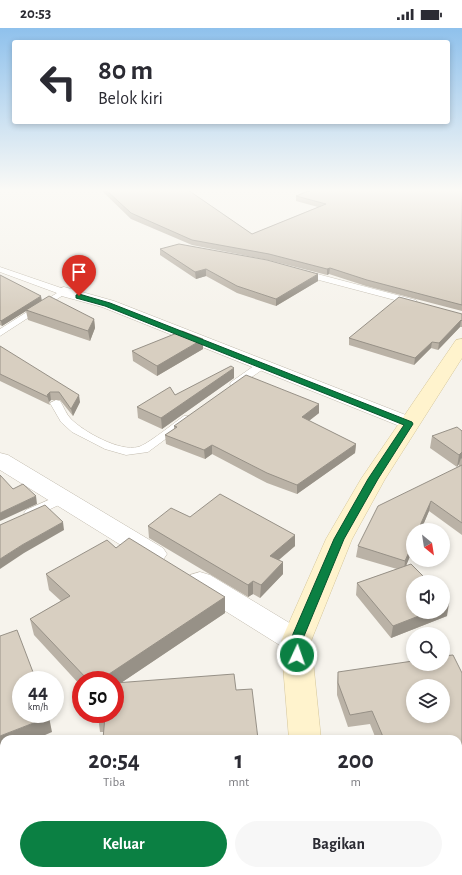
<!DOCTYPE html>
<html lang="id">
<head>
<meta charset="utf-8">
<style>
  :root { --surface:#fff; --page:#f7f7f7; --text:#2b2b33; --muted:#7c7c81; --accent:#0b8043 }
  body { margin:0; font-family:"Alegreya Sans",sans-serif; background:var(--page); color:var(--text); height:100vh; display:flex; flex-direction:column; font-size:15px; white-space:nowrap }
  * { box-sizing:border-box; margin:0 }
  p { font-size:13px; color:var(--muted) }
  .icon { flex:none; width:22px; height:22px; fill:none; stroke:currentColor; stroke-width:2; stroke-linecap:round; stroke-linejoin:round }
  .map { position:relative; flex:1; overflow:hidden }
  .sheet { position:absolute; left:0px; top:707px; width:462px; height:140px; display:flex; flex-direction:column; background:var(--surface); border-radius:12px 12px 0 0; box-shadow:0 2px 6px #0003 }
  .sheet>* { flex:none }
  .hud { position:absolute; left:12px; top:12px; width:438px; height:84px; border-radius:4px; box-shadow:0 2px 6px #0003; background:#fff; color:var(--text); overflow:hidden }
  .needle { width:26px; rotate:150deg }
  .tools { position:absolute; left:406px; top:495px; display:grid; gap:8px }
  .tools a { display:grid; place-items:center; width:44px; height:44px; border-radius:50%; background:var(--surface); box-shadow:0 2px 6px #0003; font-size:20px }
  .speed { position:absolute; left:12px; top:643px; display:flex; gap:8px; font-size:20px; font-weight:700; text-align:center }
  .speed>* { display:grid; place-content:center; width:52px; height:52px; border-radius:50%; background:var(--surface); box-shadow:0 2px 6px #0003; line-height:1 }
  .speed small { font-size:10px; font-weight:400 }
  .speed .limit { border:6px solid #d22; background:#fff; color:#111 }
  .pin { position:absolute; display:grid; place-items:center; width:34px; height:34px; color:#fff; margin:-41px -17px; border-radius:50% 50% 50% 0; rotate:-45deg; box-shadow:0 0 4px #0007 }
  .pin .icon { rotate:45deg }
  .me { position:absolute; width:44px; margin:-22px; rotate:3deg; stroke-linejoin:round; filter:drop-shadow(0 0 3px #0008) }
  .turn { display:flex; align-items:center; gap:14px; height:84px; padding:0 20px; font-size:18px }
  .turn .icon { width:52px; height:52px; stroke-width:2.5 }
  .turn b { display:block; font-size:28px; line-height:34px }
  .eta { display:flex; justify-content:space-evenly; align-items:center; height:68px; text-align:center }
  .eta b { font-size:24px; font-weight:700; line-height:28px }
  .cta { display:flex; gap:8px; margin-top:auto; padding:8px 20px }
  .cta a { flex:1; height:46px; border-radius:24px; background:var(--accent); color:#fff; font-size:16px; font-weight:700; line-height:46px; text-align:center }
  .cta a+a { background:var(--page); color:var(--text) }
  .status { display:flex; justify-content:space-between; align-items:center; height:28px; padding:0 20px; background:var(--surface); direction:ltr }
  .status svg { height:11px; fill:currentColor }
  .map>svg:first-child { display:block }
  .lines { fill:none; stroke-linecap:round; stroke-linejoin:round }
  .service-casing { stroke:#c2bbae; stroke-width:1 }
  .minor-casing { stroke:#c2bbae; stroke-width:1 }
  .secondary-casing { stroke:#d6c79b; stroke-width:1 }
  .service { fill:#fff; fill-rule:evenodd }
  .minor { fill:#fff; fill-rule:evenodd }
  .secondary { fill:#fff3cd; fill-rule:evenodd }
  .wall { fill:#bab2a6 }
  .shaded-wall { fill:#979187 }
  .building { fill:#d8cfc1; stroke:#979187; fill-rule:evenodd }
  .route { fill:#0b8043; stroke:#07532c }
</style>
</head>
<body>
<div class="status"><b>20:53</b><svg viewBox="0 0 49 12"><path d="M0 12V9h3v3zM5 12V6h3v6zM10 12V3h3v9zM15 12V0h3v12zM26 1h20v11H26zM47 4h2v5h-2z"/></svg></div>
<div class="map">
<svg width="462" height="847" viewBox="0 0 462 847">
  <rect width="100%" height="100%" fill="#f6f3ec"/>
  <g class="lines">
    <defs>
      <path id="service" d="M0 239 67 262 68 264 0 308V301L57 265 0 244Z
        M300 243H306L416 272 417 274 416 276H410L300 247 299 245Z
        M262 334 267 337 266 339 239 358H231L230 356 231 354 258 335Z
        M56 372 60 373C64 379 66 386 71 391 84 404 120 424 138 419 147 417 175 394 184 388H192L194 390 148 424 126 427 105 421 72 404 61 394 50 375Z
        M62 466 67 467 68 470 67 473 36 488 31 489 26 488 24 485 26 482Z"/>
      <path id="minor" d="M64 259 114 273 416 391 419 395 416 399 409 401 402 399 102 279 58 267 56 264 58 261Z
        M0 425 8 427 163 520 167 526 163 532 154 535 145 532 0 442Z
        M200 544 210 547 306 605 311 613 306 621 296 624 286 621 190 561 187 554 190 547Z"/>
      <path id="secondary" d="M462 311V330L385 451 352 511 311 613 321 711H289L281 613 326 511 361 451 456 312Z
        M297 843H335L336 847H298Z"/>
    </defs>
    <use href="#service" class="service-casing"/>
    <use href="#minor" class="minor-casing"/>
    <use href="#secondary" class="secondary-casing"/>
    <use href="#service" class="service"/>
    <use href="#minor" class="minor"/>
    <use href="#secondary" class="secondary"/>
  </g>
  <path class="wall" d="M101 162H188L252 206 318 179 296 173V168L462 162V283L366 258 329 246 327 247 268 232 192 217 131 191Z
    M160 221 318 253 276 278 237 265 206 248 196 251 160 227Z
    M0 247 41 273 94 291 95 300 90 313 28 292 26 283 2 298 0 297Z
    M462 286V299H460L438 322 431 320 414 337 349 317V310Z
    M0 318 80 374 73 388 60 372H51L49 374 50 377 0 353Z
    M203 321 157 348 133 333 132 323Z
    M234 340V350L162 401 138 390 137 379 175 367Z
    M319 376V385L309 393 356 416 355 425 297 466 267 455 212 426 205 431 166 416 165 407 174 401V398Z
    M462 403V507L429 483 406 537 447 588 391 610 356 567 357 555 397 541 356 529 358 518 459 438V436L457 439 430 420 432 408Z
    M190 489 295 507V518L279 532 283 546 260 570 253 566 248 569 149 510 148 498Z
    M116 520 225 569V585L122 654 104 704H100L98 688 115 652H81V658L34 607 30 591 61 573 49 562 46 546Z
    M338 644 462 645V773H458V711H376L370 696 348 699 337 667V656Z
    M275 845V847H94Z"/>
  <path class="shaded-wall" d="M330 240 329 246 327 247V241Z
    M206 241V248L196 251 195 244Z
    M318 246V253L276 278V271Z
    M41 268 42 273 2 298 1 293Z
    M94 291 95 300 90 313 88 303Z
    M461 292 460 299 438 322 439 315Z
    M203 311V321L157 348V338Z
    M432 314 431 320 414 337 415 330Z
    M234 340V350L162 401 161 390Z
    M50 364 51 372 49 374 47 367Z
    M79 367 80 374 73 388 71 381Z
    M319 376V385L302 398V389Z
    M356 416 355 425 297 466V457Z
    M212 417V426L205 431 204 422Z
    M462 424V431L461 430 459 436 457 439 459 427Z
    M36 468 37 476 0 493V485Z
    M431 473 429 483 421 502H418Z
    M63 494 64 502 24 525 0 541V531L22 517Z
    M295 507V518L269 540 270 528Z
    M413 515V521L404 543 405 533Z
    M283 534V546L260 570 261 557Z
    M253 553V566L248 569V557Z
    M225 569V585L115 659V652H100Z
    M449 576 447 588 391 610 393 598 429 584H443V578Z
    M49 689 52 704 36 711H4V724L0 725V708Z
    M462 761V773H458V762Z"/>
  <path class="building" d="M106 162H188L252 206 326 176 296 168 311 162H462V277L367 252 330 240 327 241 269 226 192 212 131 185Z
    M179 216 267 232 318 246 276 271 237 258 206 241 195 244 160 221Z
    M0 247 41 268 1 293 0 292Z
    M49 268 94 291 88 303 26 282Z
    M399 269 462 286V293L461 292 439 315 432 314 415 330 349 310Z
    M182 303 203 311 157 338 132 323Z
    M0 318 79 367 71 381 59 364H50L47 367 48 369 0 346Z
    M231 338 234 340 161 390 137 379 170 359 175 367Z
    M246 347 319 376 302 389 356 416 297 457 267 445 212 417 204 422 165 407 177 399 174 398Z
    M457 399 462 403V424L459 427 432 408Z
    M462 437V495L431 473 418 502H413V515L405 533 358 518 378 478Z
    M0 447 13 461 23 456 36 468 0 485Z
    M220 466 295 507 270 528 283 534 261 557 253 553 248 557 148 498 171 480 190 489Z
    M45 477 63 494 22 517 0 531V497Z
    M129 510 225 569 100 652H88L30 591 70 568 46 546 107 512 116 520Z
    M411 536 429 554H413V584H429L393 598 357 555Z
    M443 569 449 576 443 578Z
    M17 602 36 652H21V686H48L49 689 0 708V608Z
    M453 627 462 645V761L458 762V711H384L372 683 350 687 338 655V644L413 633V636H443V628ZM413 658H443V688H413Z
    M234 646 236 662 252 661 258 711H103L105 688H98V686H115V655Z
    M95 843H275V845L246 847H94Z"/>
  <linearGradient id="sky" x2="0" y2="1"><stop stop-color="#8fc1ec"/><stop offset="0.58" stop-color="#fbfaf6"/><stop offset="1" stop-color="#fbfaf6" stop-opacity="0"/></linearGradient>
  <rect width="462" height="280" fill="url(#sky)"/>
  <path class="route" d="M79 266 110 275 412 394 413 396 378 451 344 511 302 613 304 627 302 630 297 632 293 630 291 627 290 613 334 511 368 451 404 397 105 278 76 270V267Z"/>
</svg>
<div class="tools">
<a><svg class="needle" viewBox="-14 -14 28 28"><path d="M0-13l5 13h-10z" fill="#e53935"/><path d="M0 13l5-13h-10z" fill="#7c7c81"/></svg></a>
<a><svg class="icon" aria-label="sound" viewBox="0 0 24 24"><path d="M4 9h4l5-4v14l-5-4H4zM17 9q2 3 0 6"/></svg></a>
<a><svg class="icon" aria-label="search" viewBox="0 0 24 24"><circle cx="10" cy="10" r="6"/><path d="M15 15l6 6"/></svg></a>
<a><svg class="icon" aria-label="layers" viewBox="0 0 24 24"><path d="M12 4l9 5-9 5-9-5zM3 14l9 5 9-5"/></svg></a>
</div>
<div class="speed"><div>44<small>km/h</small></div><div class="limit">50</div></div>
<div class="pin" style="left:79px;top:268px;background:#d93025"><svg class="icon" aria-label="arrive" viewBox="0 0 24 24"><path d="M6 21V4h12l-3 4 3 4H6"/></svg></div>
<svg class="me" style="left:297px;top:627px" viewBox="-20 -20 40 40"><circle r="17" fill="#0b8043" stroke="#fff" stroke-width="3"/><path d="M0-11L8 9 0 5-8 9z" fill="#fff"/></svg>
<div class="hud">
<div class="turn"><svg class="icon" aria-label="left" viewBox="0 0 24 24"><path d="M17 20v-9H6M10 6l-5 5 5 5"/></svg><div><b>80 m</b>Belok kiri</div></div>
</div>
<section class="sheet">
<div class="eta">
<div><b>20:54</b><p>Tiba</p></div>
<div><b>1</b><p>mnt</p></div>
<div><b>200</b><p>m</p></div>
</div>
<div class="cta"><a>Keluar</a><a>Bagikan</a></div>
</section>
</div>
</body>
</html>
